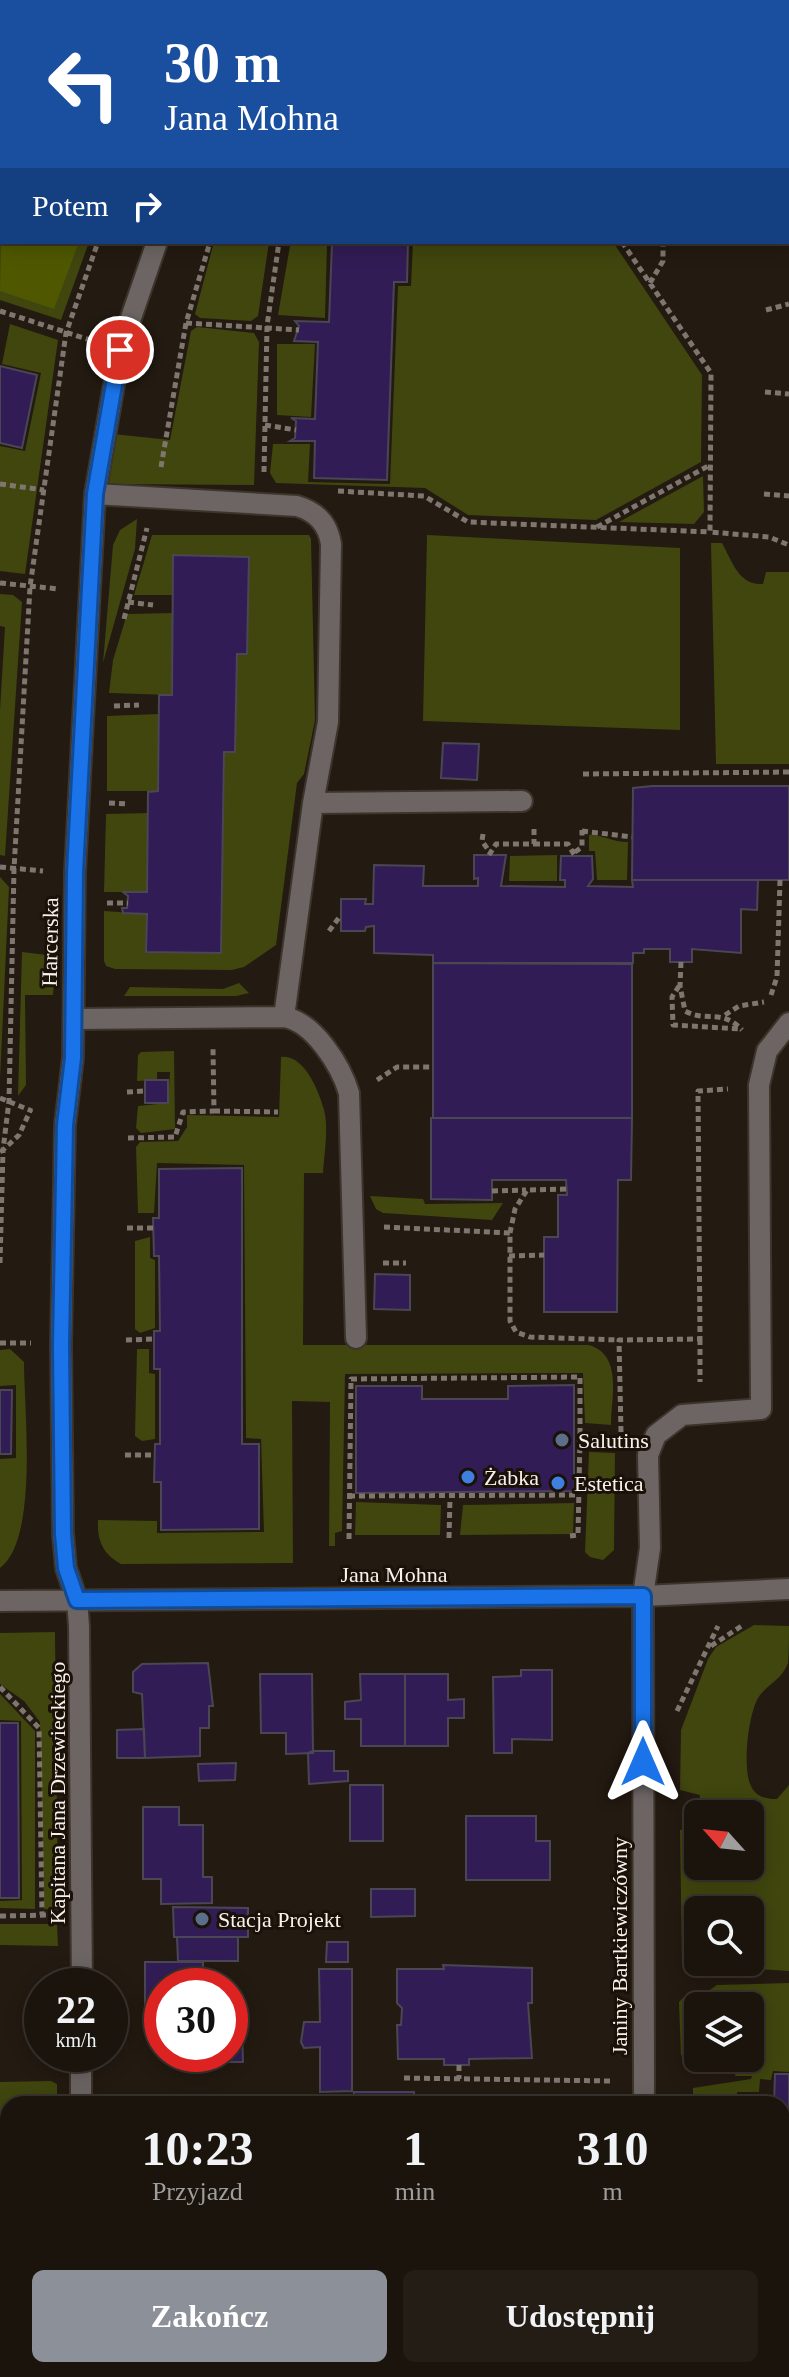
<!DOCTYPE html>
<html lang="pl">
<head>
<meta charset="utf-8">
<style>
  :root { --surface:#1a140d; --page:#231d16; --text:#f1f3f6; --muted:#9f9e9d; --line:#38332e; --accent:#8c9099 }
  body { margin:0; font-family:Georgia,serif; background:var(--page); color:var(--text); height:100vh; display:flex; flex-direction:column; font-size:30px; white-space:nowrap }
  * { box-sizing:border-box; margin:0 }
  p { font-size:26px; color:var(--muted) }
  .icon { flex:none; width:44px; height:44px; fill:none; stroke:currentColor; stroke-width:2; stroke-linecap:round; stroke-linejoin:round }
  .map { position:relative; flex:1; overflow:hidden }
  .side { position:absolute; left:0px; top:2096px; width:790px; height:282px; display:flex; flex-direction:column; background:var(--surface); border-radius:24px 24px 0 0; box-shadow:0 4px 20px #0003,0 0 0 2px var(--line) }
  .side>* { flex:none }
  .banner { position:absolute; left:0px; top:0px; width:790px; height:244px; box-shadow:0 4px 20px #0003,0 0 0 2px var(--line); background:#1a4fa0; color:#fff; overflow:hidden }
  .needle { width:52px; rotate:297deg }
  .buttons { position:absolute; left:684px; top:1800px; display:grid; gap:16px }
  .buttons a { display:grid; place-items:center; width:80px; height:80px; border-radius:12px; background:var(--surface); box-shadow:0 4px 20px #0003,0 0 0 2px var(--line); font-size:40px }
  .speed { position:absolute; left:24px; top:1968px; display:flex; gap:16px; font-size:40px; font-weight:700; text-align:center }
  .speed>* { display:grid; place-content:center; width:104px; height:104px; border-radius:50%; background:var(--surface); box-shadow:0 4px 20px #0003,0 0 0 2px var(--line); line-height:1 }
  .speed small { font-size:20px; font-weight:400 }
  .speed .limit { border:12px solid #d22; background:#fff; color:#111 }
  .pin { position:absolute; display:grid; place-items:center; width:68px; height:68px; color:#fff; margin:-34px; border:4px solid #fff; border-radius:50%; box-shadow:0 2px 8px #0007 }
  .me { position:absolute; width:88px; margin:-44px; rotate:0deg; stroke-linejoin:round; filter:drop-shadow(0 0 6px #0008) }
  .turn { display:flex; align-items:center; gap:28px; height:168px; padding:0 32px; font-size:36px }
  .turn .icon { width:104px; height:104px; stroke-width:2.5 }
  .turn b { display:block; font-size:56px; line-height:68px }
  .then { display:flex; align-items:center; height:76px; padding:0 32px; background:#0003; gap:16px; font-size:30px }
  .eta { display:flex; justify-content:space-evenly; align-items:center; height:136px; text-align:center }
  .eta b { font-size:48px; font-weight:600; line-height:56px }
  .action { display:flex; gap:16px; margin-top:auto; padding:16px 32px }
  .action a { flex:1; height:92px; border-radius:12px; background:var(--accent); color:#fff; font-size:32px; font-weight:600; line-height:92px; text-align:center }
  .action a+a { background:var(--page); color:var(--text) }
  .map>svg:first-child { display:block }
  .green { fill:#40460e; fill-rule:evenodd }
  .forest { fill:#4f5800 }
  .building { fill:#321c55; stroke:#4a4653; stroke-width:2 }
  .lines { fill:none; stroke-linecap:round; stroke-linejoin:round }
  .minor-casing { stroke:#3d342b; stroke-width:24 }
  .path { stroke:#7f776f; stroke-width:5; stroke-dasharray:6 4; stroke-linecap:butt }
  .minor { stroke:#6c6564; stroke-width:20 }
  .route-casing { stroke:#114b97; stroke-width:20 }
  .route { stroke:#1a73e8; stroke-width:14 }
  .service-dot { fill:#5c6f8a; stroke:#1a1109; stroke-width:3 }
  .shop-dot { fill:#3f7fe0; stroke:#1a1109; stroke-width:3 }
  .labels { text-anchor:middle; dominant-baseline:central; stroke-width:6; stroke-linejoin:round; paint-order:stroke }
  .street-label { font-size:22px; fill:#f9f2ec; stroke:#1a1109 }
  .poi-label { font-size:22px; fill:#f9f2ec; stroke:#1a1109; text-anchor:start }
</style>
</head>
<body>
<div class="map">
<svg width="789" height="2377" viewBox="0 0 789 2377">
  <rect width="100%" height="100%" fill="#231a11"/>
  <path class="green" d="M0 154 2 242H89L61 320 0 300Z
    M214 242H269L258 316 251 321 200 318 195 314Z
    M413 242H613L702 375 701 462 596 520 468 515 425 488 276 483 270 473 273 444H310L308 482 390 484 398 286H411Z
    M327 245 325 318 278 315 290 246Z
    M10 324 58 340 25 574 0 571V446L25 451 41 373 2 364Z
    M197 327 254 333 259 342 254 485 104 484 113 434 170 440 191 331Z
    M277 344H315L311 417 277 415Z
    M703 476 704 512 694 524 619 522Z
    M137 519 135 549 103 663 113 545 120 530Z
    M152 535H309L311 539 315 720 304 774 297 783 276 945 244 967 232 970 115 969 106 966 104 961V911L147 914V952H221L224 752 235 751 237 654 247 653 249 557 174 556 173 595H134Z
    M427 535 680 548V730L423 721Z
    M711 543H722C732 561 739 586 763 584L766 572H789V764H716Z
    M0 594 13 595 22 602 5 856 0 855V710L5 627 0 626Z
    M173 613 172 695 109 693 113 660 127 614Z
    M159 714 158 791H107V716Z
    M148 813 147 892H104L106 814Z
    M589 835C604 835 612 842 628 842L627 880H597L595 851H589Z
    M557 855V881H509L510 856Z
    M0 877 9 887 0 1080Z
    M22 952 56 956 53 995H25L26 1085 18 1096Z
    M239 983 249 993 236 996H124L130 987 223 989Z
    M174 1051 175 1129 141 1133 136 1128 138 1106 168 1103 170 1072H157V1080L137 1081 138 1055 141 1052Z
    M281 1057C304 1054 319 1091 324 1110 329 1128 324 1154 323 1173H304L303 1345H589C623 1355 611 1397 611 1425L585 1423 583 1373 345 1374 342 1531 335 1533V1546H329L330 1402 292 1401 293 1563 121 1564C103 1554 97 1541 98 1520L157 1521V1533L264 1532 261 1439 246 1438 244 1165 157 1163 154 1213H138L136 1147 140 1142 178 1141 187 1127V1115L279 1117Z
    M370 1196 423 1199 425 1204 503 1203 492 1220 383 1213 376 1209Z
    M150 1237V1258L155 1260V1328L140 1333 135 1329V1241Z
    M10 1349 24 1362C24 1409 39 1539 0 1568V1459L16 1458V1385L0 1386V1350Z
    M137 1349H149V1373L155 1374V1439L142 1441 135 1436Z
    M589 1452 615 1453 614 1550 603 1560 590 1557 585 1552Z
    M356 1502 441 1505 440 1535H355Z
    M574 1503 573 1534 460 1535 463 1505Z
    M754 1625 789 1626C789 1637 789 1652 788 1663 782 1679 770 1683 760 1695 748 1711 742 1769 751 1786 756 1797 766 1799 777 1799L789 1785V1971L682 1964 680 1830 696 1827 700 1795 680 1790 681 1730 708 1659 716 1647ZM698 1814H750V1866H698ZM698 1910H750V1962H698Z
    M55 1632 58 1910 44 1909 40 1722 24 1701 0 1684V1633Z
    M0 1694 35 1731V1909L0 1908V1901L22 1900 21 1721 0 1720Z
    M0 1924H57L58 1946 0 1945Z
    M789 1983V2072L773 2071 771 2080 760 2079 759 2092H737V2101L693 2099V2088L751 2079 752 2076H735L736 2072 755 2070V2065L687 2059 681 2055 679 2002 684 1997 704 1994 717 1985ZM698 2006H750V2058H698Z
    M51 2081 57 2084V2104H8V2129H0V2082Z
    M0 2216H8V2249L0 2248Z
    M782 2231H789V2272H782Z"/>
  <path class="forest" d="M2 220V242H79L54 309 0 291Z
    M0 2363H8V2370H57V2377H0Z"/>
  <path class="building" d="M478 0H554V2H478Z
    M744 0H789V129L788 2Z
    M0 64 2 65V138L0 137Z
    M307 242H408L407 282H394L387 480 314 478 315 441H290L295 438 296 421 291 418 315 419 318 342 294 341 299 326 295 321 329 322 332 243Z
    M0 366 37 375 22 448 0 443Z
    M173 555 249 557 247 654H237L235 752H224L221 953 146 952 147 914 123 913 122 908H127L128 896 123 892H147L148 792 158 791 159 695H172Z
    M443 743 479 744 477 780 441 778Z
    M652 786H789V880H632L633 788Z
    M474 855H506L501 886 565 887V880H560L561 856H592L593 879 588 886 633 887 632 880H758L757 910 741 909V953L692 949V962H670V949H644V953H633V963H433V955L374 953V926L366 927 365 931H341V899H366L365 904H373L374 865 424 866 423 886H478V878L474 879Z
    M433 963 632 964V1118H433Z
    M145 1080H168V1103H145Z
    M431 1118H632L631 1180H618L617 1312H544V1237H558V1195H567L566 1180H492V1200L431 1199Z
    M242 1168V1444H259V1529L161 1530V1482H154L155 1444H160V1369H154V1331H160L159 1256H154L153 1218H159V1169Z
    M375 1274 410 1275V1310L374 1309Z
    M574 1385V1491L356 1493V1386H422V1399H508V1386Z
    M0 1390H12L11 1454H0Z
    M208 1663 213 1706H209V1728H200V1756L145 1758 142 1694 133 1692V1672L142 1664Z
    M521 1670H552V1740L512 1739V1753H494L493 1677 521 1676Z
    M260 1674H312L313 1753 286 1754V1733H261Z
    M360 1674H405V1746H361V1719H345V1702L361 1700Z
    M405 1674H448V1700L464 1699V1718H448V1746H405Z
    M0 1723H18L19 1898H0Z
    M144 1729 145 1758H117V1730Z
    M313 1751H334V1771H348V1781L309 1784 308 1753Z
    M236 1763 235 1780 199 1781 198 1764Z
    M350 1785H383V1841H350Z
    M143 1807H179V1825H203V1877H212V1903L161 1904V1879H143Z
    M466 1816H536V1841H550V1880H466Z
    M371 1889H415V1916L371 1917Z
    M173 1907 248 1908V1937H174Z
    M177 1937H238V1961H178Z
    M327 1942H348V1962H326Z
    M145 1962H203V1986H162V2023H145Z
    M443 1965 532 1968V2003H528L532 2058 469 2059V2065H444V2059H398L397 2025H401L402 2008 397 2003V1969H444Z
    M319 1969H352V2091L320 2092V2047L304 2048 301 2042 304 2022H320Z
    M230 2025H242L243 2062H177V2054H230Z
    M775 2074H789V2170H782V2104H774Z
    M354 2092H414V2104H354Z
    M782 2277 789 2278V2300H782Z
    M0 2278H8V2341H0Z
    M320 2371H354V2377H320Z"/>
  <g class="lines">
    <defs>
      <path id="minor" d="M313 803 522 801
        M284 1017C314 1022 341 1066 349 1093L356 1338
        M74 1019 284 1017 313 803 328 722 331 544C328 524 317 512 297 506L95 494
        M0 1601 643 1596 789 1589
        M82 1986 79 1626 77 1600 66 1568 63 1534 61 1345 65 1125 73 1058 75 872 95 494 120 350 157 242
        M81 2104V2054
        M644 2104 643 1596 650 1548 648 1455 656 1435 682 1415 761 1409 759 1085 767 1051 789 1023
        M782 2364H789
        M84 2370V2377
        M644 2370V2377"/>
    </defs>
    <use href="#minor" class="minor-casing"/>
    <path class="path" d="M14 0 17 2
      M154 0V2
      M379 0 383 2
      M422 0 423 2
      M24 2 25 0
      M362 2 363 0
      M631 2 633 0
      M691 2V0
      M1 29H2
      M788 160H789
      M622 242 711 373 710 532 769 537 789 545
      M650 283 663 261V242
      M766 310 789 304
      M0 311 90 340
      M186 323 299 330
      M765 392 789 394
      M265 425 296 430
      M161 467 186 323 210 242
      M264 472 267 326 279 242
      M0 484 44 490
      M338 491 424 496 468 522 710 532
      M764 494 789 496
      M597 527 710 465
      M0 583 59 589
      M128 602 153 605
      M124 619 147 528
      M114 706 139 705
      M583 774 789 772
      M109 803 128 804
      M582 831 632 837
      M483 834 482 841 489 851
      M534 844H568L575 856
      M575 852 582 847V830
      M489 855 496 844H534V829
      M0 867 43 871
      M107 903H128
      M329 931 341 915
      M681 962 680 986 685 1011C707 1023 722 1008 742 1030
      M679 986 672 997 673 1025 741 1029
      M771 995 777 977 780 880
      M725 1015 739 1006 764 1002
      M377 1080 397 1067H433
      M127 1092 145 1091
      M0 1098 32 1111
      M214 1111 278 1112
      M128 1138 175 1137 183 1112 214 1111 213 1049
      M0 1152 3 1150 9 1101 14 869 30 587 66 333 98 242
      M492 1191 526 1190
      M384 1227 510 1233V1321L516 1332 530 1337 619 1340
      M127 1228H153
      M510 1233 515 1209 527 1190 566 1189
      M509 1256 544 1255
      M0 1263 3 1150 19 1135 31 1109
      M383 1263H406
      M700 1339V1382
      M126 1340 154 1339
      M0 1343H31
      M621 1432 619 1340 700 1339 698 1091 728 1089
      M125 1455H154
      M349 1496 578 1495
      M570 1536 578 1535 580 1438 620 1439
      M449 1538 450 1498
      M349 1539 351 1379 580 1377V1438
      M711 1646 743 1625
      M0 1687 39 1728 42 1915
      M677 1711 718 1626
      M0 1916 52 1915
      M459 2065V2079
      M404 2078 611 2081
      M782 2191 789 2203
      M0 2211H8
      M782 2224 789 2217
      M0 2355H8"/>
    <use href="#minor" class="minor"/>
  </g>
  <g class="lines">
    <defs>
      <path id="route" d="M120 350 95 494 75 872 73 1058 65 1125 61 1345 63 1534 66 1568 77 1600 643 1596V1762"/>
    </defs>
    <use href="#route" class="route-casing"/>
    <use href="#route" class="route"/>
  </g>
  <g class="service-dot">
    <circle cx="562" cy="1440" r="8"/>
    <circle cx="202" cy="1919" r="8"/>
  </g>
  <g class="shop-dot">
    <circle cx="468" cy="1477" r="8"/>
    <circle cx="558" cy="1483" r="8"/>
  </g>
  <g class="labels">
    <g class="street-label">
      <text transform="translate(50 942) rotate(-89)">Harcerska</text>
      <text x="394" y="1574">Jana Mohna</text>
      <text transform="translate(57 1793) rotate(-90)">Kapitana Jana Drzewieckiego</text>
      <text transform="translate(619 1946) rotate(-90)">Janiny Bartkiewiczówny</text>
    </g>
    <g class="poi-label">
      <text x="578" y="1440">Salutins</text>
      <text x="484" y="1477">Żabka</text>
      <text x="574" y="1483">Estetica</text>
      <text x="218" y="1919">Stacja Projekt</text>
    </g>
  </g>
</svg>
<div class="buttons">
<a><svg class="needle" viewBox="-14 -14 28 28"><path d="M0-13l5 13h-10z" fill="#e53935"/><path d="M0 13l5-13h-10z" fill="#9f9e9d"/></svg></a>
<a><svg class="icon" aria-label="search" viewBox="0 0 24 24"><circle cx="10" cy="10" r="6"/><path d="M15 15l6 6"/></svg></a>
<a><svg class="icon" aria-label="layers" viewBox="0 0 24 24"><path d="M12 4l9 5-9 5-9-5zM3 14l9 5 9-5"/></svg></a>
</div>
<div class="speed"><div>22<small>km/h</small></div><div class="limit">30</div></div>
<div class="pin" style="left:120px;top:350px;background:#d93025"><svg class="icon" aria-label="arrive" viewBox="0 0 24 24"><path d="M6 21V4h12l-3 4 3 4H6"/></svg></div>
<svg class="me" style="left:643px;top:1762px" viewBox="-20 -20 40 40"><path d="M0-17L14 15 0 8-14 15z" fill="#1a73e8" stroke="#fff" stroke-width="4"/></svg>
<div class="banner">
<div class="turn"><svg class="icon" aria-label="left" viewBox="0 0 24 24"><path d="M17 20v-9H6M10 6l-5 5 5 5"/></svg><div><b>30 m</b>Jana Mohna</div></div>
<div class="then">Potem<svg class="icon" aria-label="right" viewBox="0 0 24 24"><path d="M7 20v-9h11M14 6l5 5-5 5"/></svg></div>
</div>
<section class="side">
<div class="eta">
<div><b>10:23</b><p>Przyjazd</p></div>
<div><b>1</b><p>min</p></div>
<div><b>310</b><p>m</p></div>
</div>
<div class="action"><a>Zakończ</a><a>Udostępnij</a></div>
</section>
</div>
</body>
</html>
